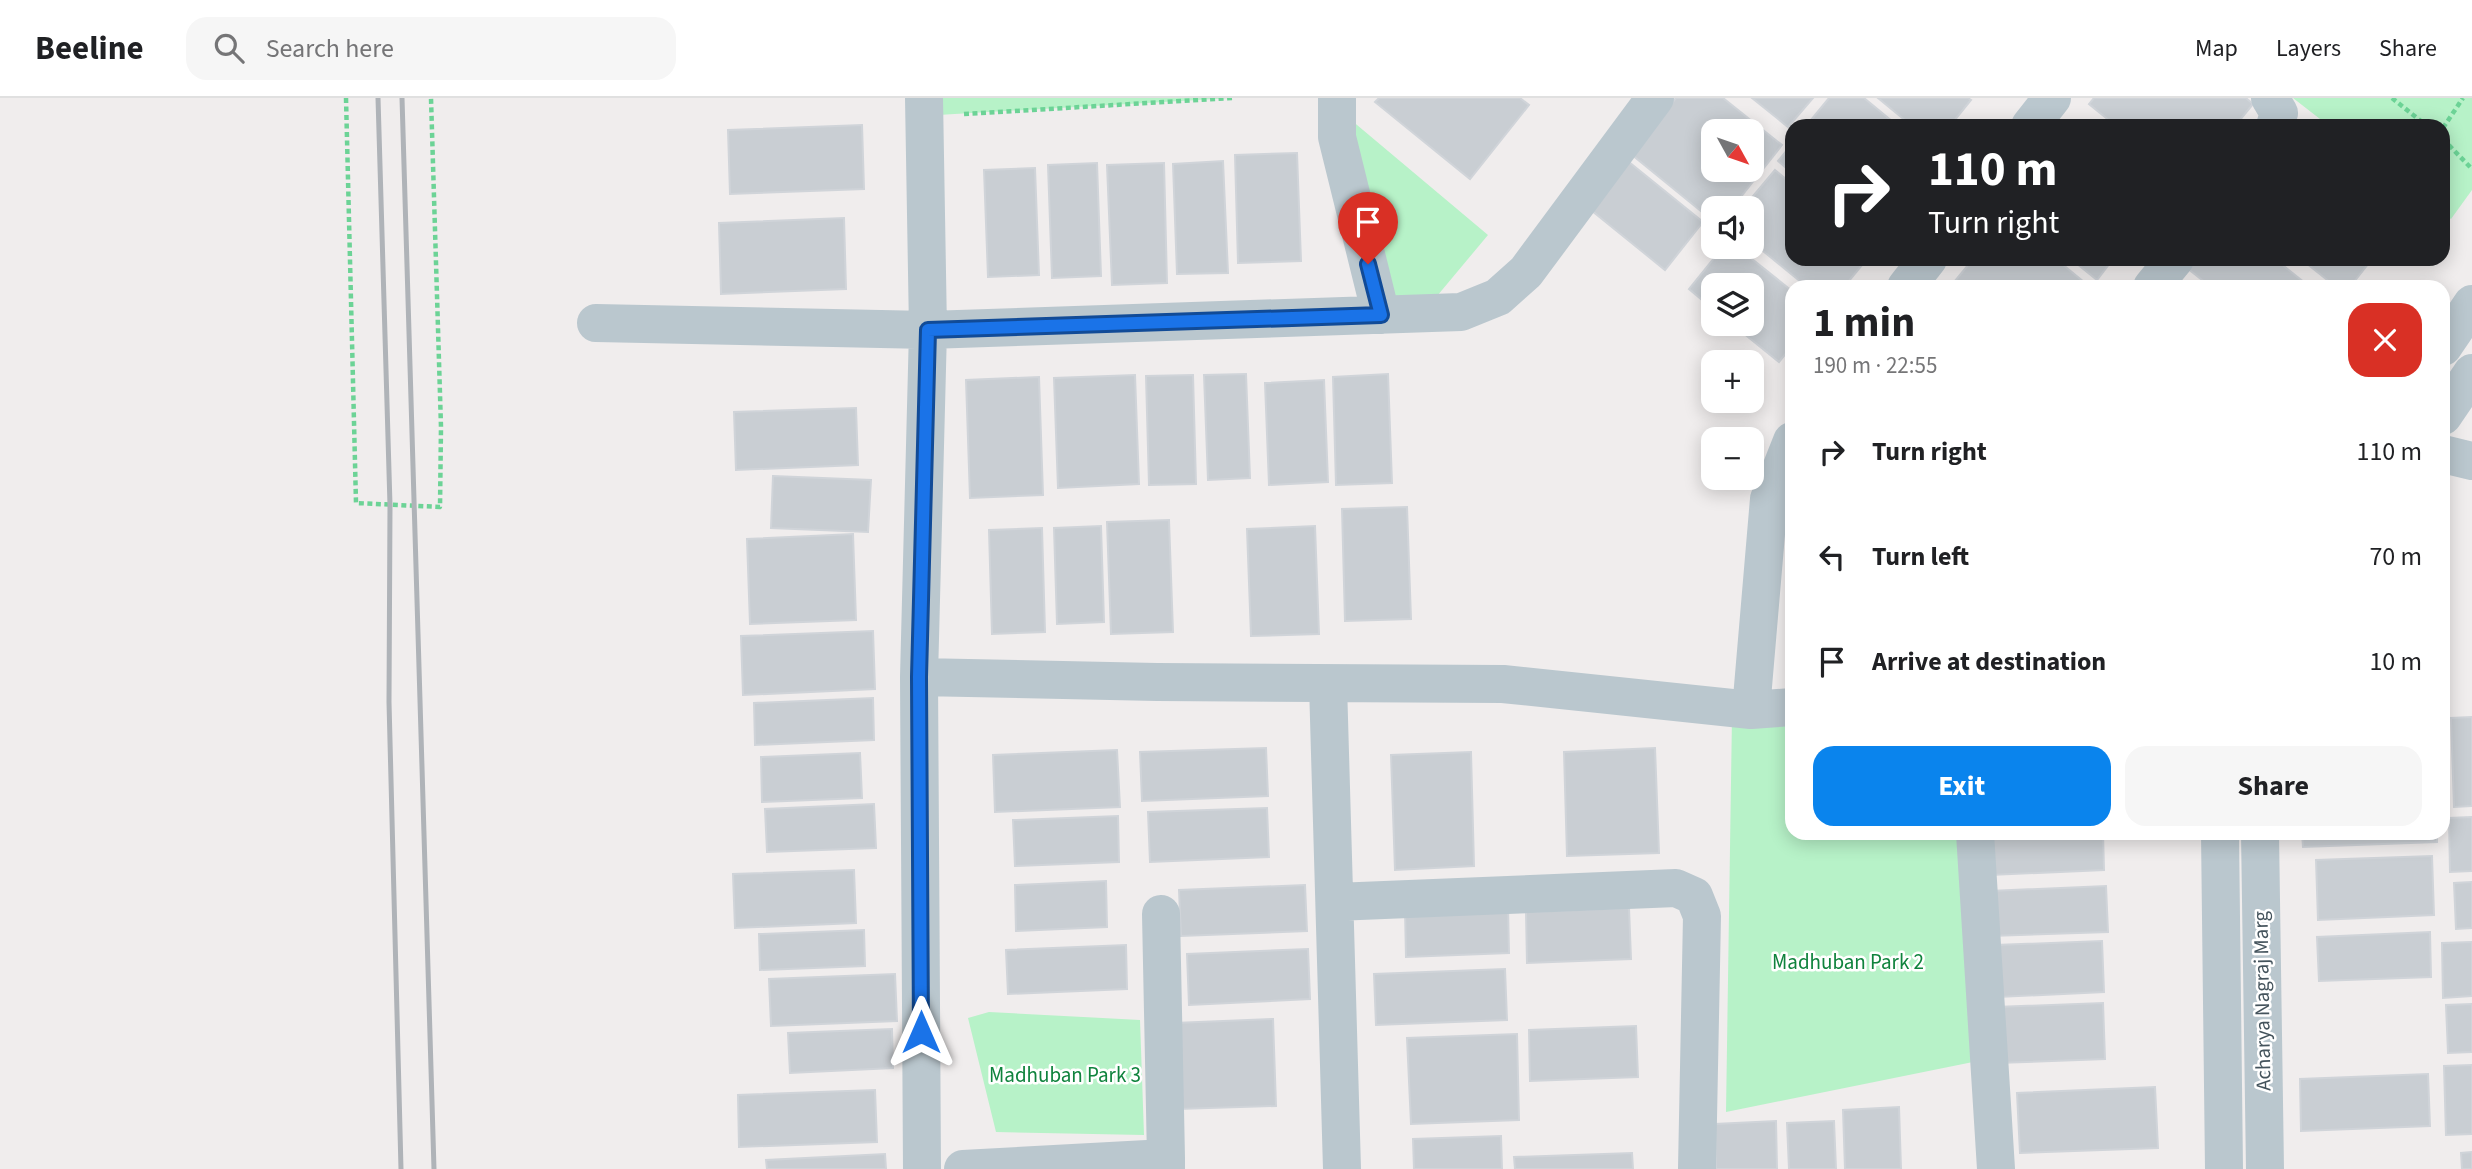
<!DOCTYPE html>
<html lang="en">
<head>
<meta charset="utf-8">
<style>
  :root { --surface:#fff; --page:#f6f6f6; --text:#202124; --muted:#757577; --line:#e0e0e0; --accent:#0a84ed }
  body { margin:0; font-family:"Source Sans 3",sans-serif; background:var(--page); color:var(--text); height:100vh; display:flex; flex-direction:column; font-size:26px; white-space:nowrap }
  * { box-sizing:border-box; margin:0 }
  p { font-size:23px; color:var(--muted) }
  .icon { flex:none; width:38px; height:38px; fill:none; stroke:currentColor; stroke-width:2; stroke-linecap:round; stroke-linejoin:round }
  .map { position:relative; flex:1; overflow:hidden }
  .drawer { position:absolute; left:1785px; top:182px; width:665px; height:560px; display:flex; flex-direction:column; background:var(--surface); border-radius:21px; box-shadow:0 4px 18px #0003 }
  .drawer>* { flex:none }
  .guide { position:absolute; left:1785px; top:21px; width:665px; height:147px; border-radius:21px; box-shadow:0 4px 18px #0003; background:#202124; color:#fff; overflow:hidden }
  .needle { width:46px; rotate:130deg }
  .buttons { position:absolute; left:1701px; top:21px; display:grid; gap:14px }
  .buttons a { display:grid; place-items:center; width:63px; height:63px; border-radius:14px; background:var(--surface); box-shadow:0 4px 18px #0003; font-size:35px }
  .pin { position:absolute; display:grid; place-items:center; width:60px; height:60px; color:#fff; margin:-72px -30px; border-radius:50% 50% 50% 0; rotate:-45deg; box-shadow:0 0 7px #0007 }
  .pin .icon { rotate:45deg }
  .me { position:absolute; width:77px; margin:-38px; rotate:0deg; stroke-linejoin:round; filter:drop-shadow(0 0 5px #0008) }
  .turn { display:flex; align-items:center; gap:24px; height:147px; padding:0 28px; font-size:32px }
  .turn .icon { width:91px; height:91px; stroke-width:2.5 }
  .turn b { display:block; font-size:49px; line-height:60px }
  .round { display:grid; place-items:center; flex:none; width:74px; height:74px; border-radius:21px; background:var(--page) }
  .head { display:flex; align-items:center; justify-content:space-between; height:119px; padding:0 28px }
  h1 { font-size:42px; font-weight:700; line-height:52px }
  .cta { display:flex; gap:14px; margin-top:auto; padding:14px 28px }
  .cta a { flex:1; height:80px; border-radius:21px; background:var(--accent); color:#fff; font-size:28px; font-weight:700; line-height:80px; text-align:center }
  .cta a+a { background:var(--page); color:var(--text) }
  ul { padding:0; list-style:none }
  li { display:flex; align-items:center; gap:21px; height:105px; padding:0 28px }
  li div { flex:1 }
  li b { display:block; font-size:26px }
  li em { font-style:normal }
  header { display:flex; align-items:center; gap:42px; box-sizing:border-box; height:98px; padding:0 35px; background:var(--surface); border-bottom:2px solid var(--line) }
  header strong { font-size:33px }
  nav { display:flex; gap:38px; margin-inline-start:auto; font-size:24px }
  .search { width:490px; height:63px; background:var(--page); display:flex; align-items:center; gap:18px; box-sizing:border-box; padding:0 24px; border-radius:21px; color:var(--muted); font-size:26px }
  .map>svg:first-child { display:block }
  .green { fill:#b7f2c8 }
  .building { fill:#c9ced3; stroke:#d0d4d9; stroke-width:2; fill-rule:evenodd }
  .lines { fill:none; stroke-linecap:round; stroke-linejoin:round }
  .path { stroke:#6cd396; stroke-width:4.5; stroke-dasharray:5 3.5; stroke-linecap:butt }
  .minor { stroke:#bac7ce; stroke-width:38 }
  .tertiary { stroke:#bac7ce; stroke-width:38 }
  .rail { stroke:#afb3b8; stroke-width:5 }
  .route-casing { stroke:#114b97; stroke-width:18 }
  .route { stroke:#1a73e8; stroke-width:12 }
  .labels { text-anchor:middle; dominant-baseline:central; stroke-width:5; stroke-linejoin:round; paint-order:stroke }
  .park-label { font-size:21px; fill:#0f833d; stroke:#fff }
  .street-label { font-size:21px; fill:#44535c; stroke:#fff }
</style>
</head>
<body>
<header>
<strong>Beeline</strong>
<div class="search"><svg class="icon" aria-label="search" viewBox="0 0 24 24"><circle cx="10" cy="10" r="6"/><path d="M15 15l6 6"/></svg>Search here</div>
<nav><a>Map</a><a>Layers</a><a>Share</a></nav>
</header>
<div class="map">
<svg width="2472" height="1071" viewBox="0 0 2472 1071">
  <rect width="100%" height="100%" fill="#f0eded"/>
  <path class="green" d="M938 0H1232L938 17Z
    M2293 0H2472V92L2451 121 2443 115V28H2329Z
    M1338 11 1488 137 1417 222 1395 197Z
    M1732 618 1792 619V735H1962L1973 964 1726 1014Z
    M989 914 1140 922 1144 1037 996 1034 968 920Z"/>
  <path class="building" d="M1379 0H1520L1529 7 1470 81 1375 4Z
    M1676 0H1723L1782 47 1732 110H1713V123L1631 56ZM1713 33H1752V72H1713Z
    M1752 0H1813L1788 29Z
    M1829 0H1864L1898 28H1806Z
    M1878 0H1968L1971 2 1950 28H1912Z
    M2094 0H2246L2253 6 2235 28H2116L2089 6Z
    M862 27 864 91 730 96 728 32Z
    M1792 46V75L1778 63Z
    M1297 55 1301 163 1238 165 1235 57Z
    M1624 60 1703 124 1665 172 1586 108Z
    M1223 63 1228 175 1177 176 1173 66Z
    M1097 65 1101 178 1052 180 1048 67Z
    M1164 65 1167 185 1112 187 1107 67Z
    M1035 70 1039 177 988 179 984 72Z
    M1775 72 1792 86V161H1867L1844 189H1807L1752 144V110H1743Z
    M844 120 846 191 721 196 719 125Z
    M1723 149H1737L1792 193V248L1779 264 1732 226H1752V187H1713V211L1689 191Z
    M1973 161H2056L2090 189H1950Z
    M2071 161H2113L2097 182Z
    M2194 161H2275L2310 189H2211L2187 170Z
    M2301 161H2372L2350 189H2336Z
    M1246 276 1250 380 1208 382 1204 277Z
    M1388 276 1392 385 1336 387 1333 279Z
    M1135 277 1139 386 1058 390 1054 280Z
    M1193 277 1196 386 1149 387 1146 278Z
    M1039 279 1043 397 970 400 966 282Z
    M1324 282 1328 384 1269 387 1265 285Z
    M856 310 858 367 736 372 734 314Z
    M773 378 871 382 868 434 771 430Z
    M1407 409 1411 521 1345 523 1342 411Z
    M1169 422 1173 534 1111 536 1107 424Z
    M1101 428 1104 524 1057 526 1054 430Z
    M1315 428 1319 536 1251 538 1247 431Z
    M1042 430 1045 534 992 536 989 432Z
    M853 436 856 522 750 526 747 441Z
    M873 533 875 591 743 597 741 538Z
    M873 600 874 642 755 647 754 605Z
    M2472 619V708L2454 709 2451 620Z
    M1266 650 1268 698 1142 703 1140 654Z
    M1655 650 1659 755 1567 758 1564 654Z
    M1117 652 1120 709 995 714 993 657Z
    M1471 654 1474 768 1395 772 1391 657Z
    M860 655 862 700 762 704 761 659Z
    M874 706 876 750 767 754 765 711Z
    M1267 710 1269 759 1150 764 1148 714Z
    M1118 718 1119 764 1015 768 1013 722Z
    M2472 719V773L2450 774 2449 720Z
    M1988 735H2103L2104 772 1990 777Z
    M2302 735H2437V744L2303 749Z
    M2432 758 2434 817 2318 822 2316 762Z
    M854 772 856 825 735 830 733 776Z
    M1106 783 1107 829 1016 833 1015 787Z
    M2472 784V830L2456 831 2454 785Z
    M1305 787 1307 833 1181 838 1179 792Z
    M2106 788 2108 834 1991 838 1990 793Z
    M1508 808 1509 855 1406 859 1405 812Z
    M1629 810 1631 861 1527 865 1526 814Z
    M864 832 865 868 760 872 759 836Z
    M2430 834 2431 879 2319 883 2317 839Z
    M2102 843 2104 894 1998 899 1996 847Z
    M2472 844V898L2443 900 2442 845Z
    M1126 847 1127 891 1008 896 1006 852Z
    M1308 851 1310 901 1189 907 1187 856Z
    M1505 871 1507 922 1376 927 1374 876Z
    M895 876 897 923 771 928 769 881Z
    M2103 905 2105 961 1997 965 1996 909Z
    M2472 906V954L2448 955 2446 907Z
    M1273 921 1276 1008 1178 1011 1175 925Z
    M1636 928 1638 979 1530 983 1529 932Z
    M892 931 893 970 790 975 788 935Z
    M1517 936 1519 1022 1411 1026 1407 940Z
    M2472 967V1036L2446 1037 2444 968Z
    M2428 976 2430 1028 2301 1033 2300 981Z
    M2155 989 2158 1050 2020 1055 2017 995Z
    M875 992 877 1044 739 1049 738 997Z
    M1899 1009 1901 1071H1845L1843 1012Z
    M1776 1023 1777 1071H1716L1715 1026Z
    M1834 1023 1836 1071H1789L1787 1025Z
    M1501 1038 1502 1071H1414L1413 1041Z
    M2472 1054V1071H2462L2461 1055Z
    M1632 1055 1633 1071H1515L1514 1059Z
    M885 1056 886 1071H767L766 1062Z"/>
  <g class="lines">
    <path class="path" d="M346 0 356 405 440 409 441 329 431 0
      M2392 0 2427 28
      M964 16 1232 0
      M2443 30 2463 0
      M2443 41 2472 71"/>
    <path class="minor" d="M1337 0V39L1381 217
      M2270 0 2279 15 2275 28
      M2030 28 2052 0
      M1906 189 1928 161
      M2152 189 2175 161
      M596 225 928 232 1461 214 1498 199 1526 174 1655 0
      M2443 356 2472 363
      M919 579 928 232 924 0
      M1328 586 1342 1071
      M1751 612 1769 401 1792 343
      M1975 735 1996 1071
      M1335 804 1676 790 1694 798 1702 818 1697 1071
      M1161 816 1166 1060
      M922 1071 919 579 1157 584 1503 586 1751 612 1792 609
      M963 1071 1166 1060V1071"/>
    <path class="tertiary" d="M2443 249 2472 206
      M2443 318 2472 275
      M2220 735 2224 1071
      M2260 735 2265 1071"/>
    <path class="rail" d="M378 0 390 407 389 604 401 1071
      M402 0C411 357 425 714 434 1071"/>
  </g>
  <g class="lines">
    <defs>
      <path id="route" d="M921 934 919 579 928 232 1381 217 1368 166"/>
    </defs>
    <use href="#route" class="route-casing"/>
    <use href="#route" class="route"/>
  </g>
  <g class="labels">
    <g class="park-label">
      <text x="1848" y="864">Madhuban Park 2</text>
      <text x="1065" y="977">Madhuban Park 3</text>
    </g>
    <g class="street-label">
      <text transform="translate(2262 903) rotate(-91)">Acharya Nagraj Marg</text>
    </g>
  </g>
</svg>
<div class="buttons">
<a><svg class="needle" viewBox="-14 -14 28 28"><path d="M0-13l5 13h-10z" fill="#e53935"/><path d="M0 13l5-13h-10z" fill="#757577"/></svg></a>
<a><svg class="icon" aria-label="sound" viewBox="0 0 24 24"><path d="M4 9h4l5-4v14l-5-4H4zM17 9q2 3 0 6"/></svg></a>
<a><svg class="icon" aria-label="layers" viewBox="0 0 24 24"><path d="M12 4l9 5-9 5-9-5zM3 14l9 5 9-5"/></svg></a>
<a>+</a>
<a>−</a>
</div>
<div class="pin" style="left:1368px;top:166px;background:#d93025"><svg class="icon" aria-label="arrive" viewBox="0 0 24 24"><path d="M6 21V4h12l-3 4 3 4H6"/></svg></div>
<svg class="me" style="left:921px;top:934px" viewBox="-20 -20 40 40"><path d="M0-17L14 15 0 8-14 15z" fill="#1a73e8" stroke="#fff" stroke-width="4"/></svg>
<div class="guide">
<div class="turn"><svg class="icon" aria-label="right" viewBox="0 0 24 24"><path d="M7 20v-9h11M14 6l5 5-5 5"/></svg><div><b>110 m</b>Turn right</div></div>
</div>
<section class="drawer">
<div class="head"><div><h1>1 min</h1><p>190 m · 22:55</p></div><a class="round" style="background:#d93025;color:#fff"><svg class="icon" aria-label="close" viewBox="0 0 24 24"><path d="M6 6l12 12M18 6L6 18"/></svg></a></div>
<ul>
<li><svg class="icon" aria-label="right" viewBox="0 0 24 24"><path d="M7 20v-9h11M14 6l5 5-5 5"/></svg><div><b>Turn right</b></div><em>110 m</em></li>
<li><svg class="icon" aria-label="left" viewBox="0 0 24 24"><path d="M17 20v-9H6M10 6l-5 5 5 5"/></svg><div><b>Turn left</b></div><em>70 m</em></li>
<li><svg class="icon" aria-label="arrive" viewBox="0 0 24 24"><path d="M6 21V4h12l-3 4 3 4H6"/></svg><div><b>Arrive at destination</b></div><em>10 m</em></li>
</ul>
<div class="cta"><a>Exit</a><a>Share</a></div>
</section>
</div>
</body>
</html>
